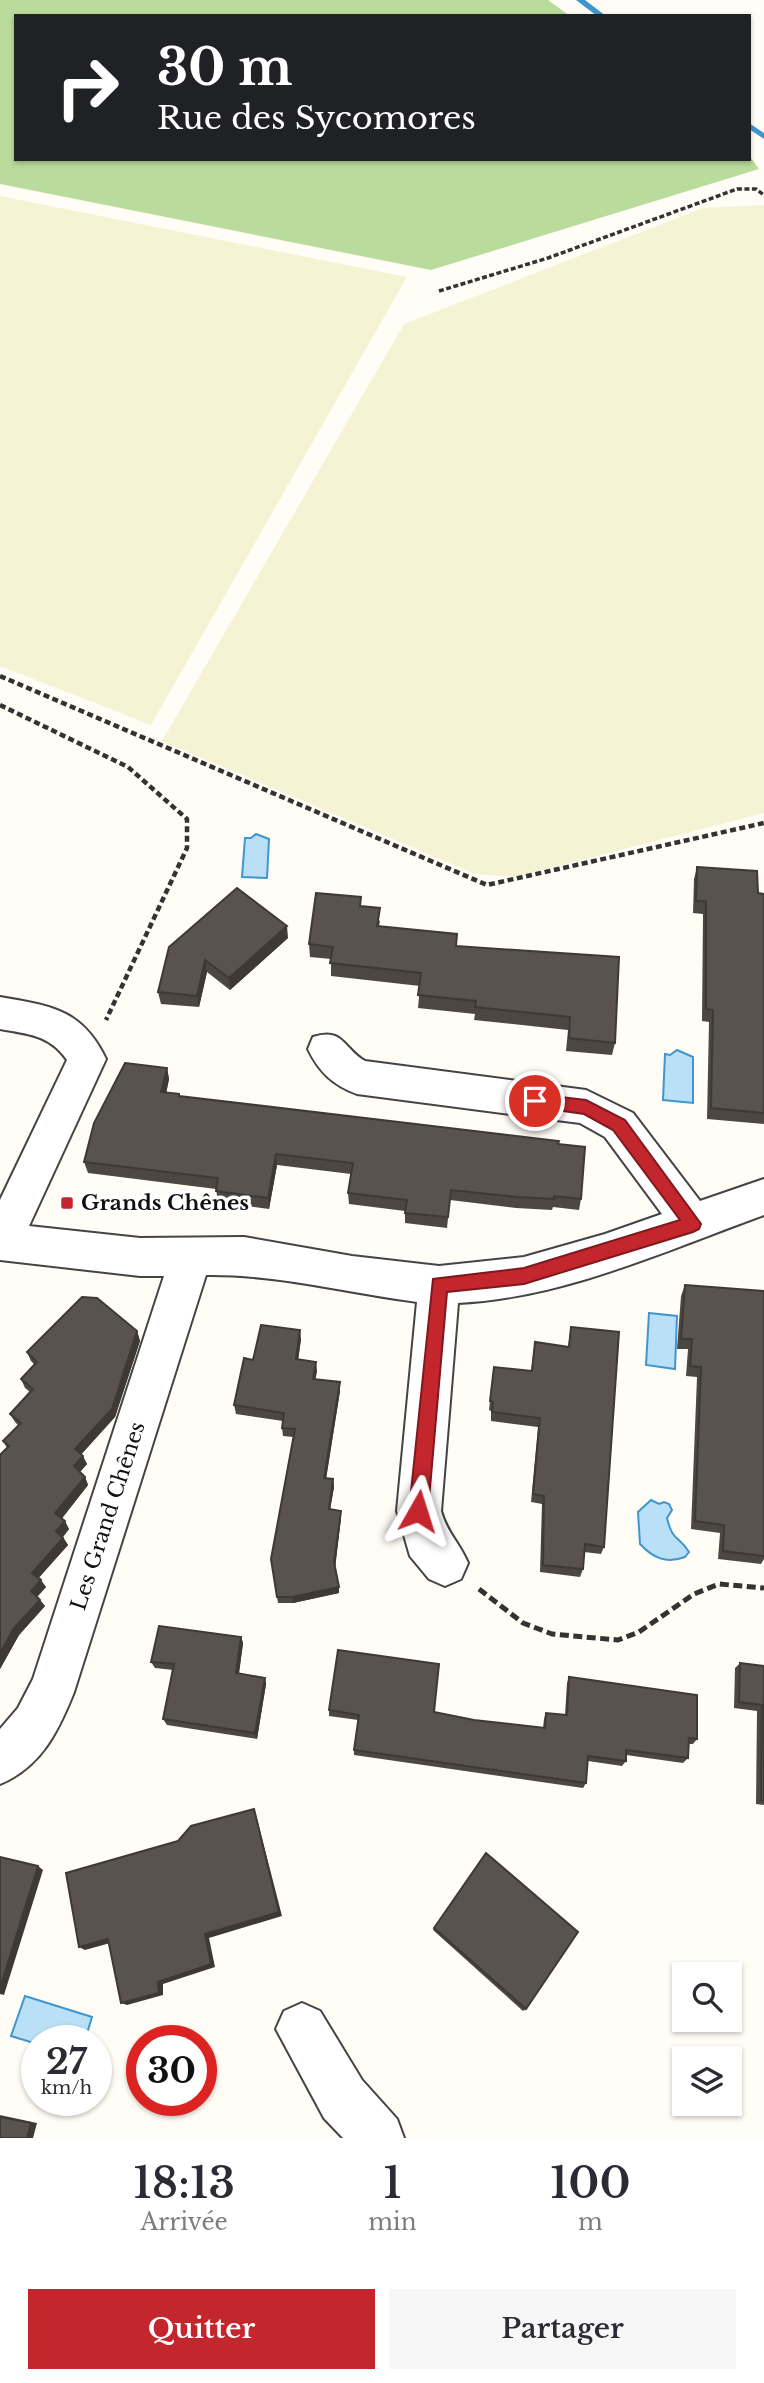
<!DOCTYPE html>
<html lang="fr">
<head>
<meta charset="utf-8">
<style>
  :root { --surface:#fff; --page:#f7f7f7; --text:#2b2b33; --muted:#7c7c81; --accent:#c4262e }
  body { margin:0; font-family:"Libre Baskerville",serif; background:var(--page); color:var(--text); height:100vh; display:flex; flex-direction:column; font-size:26px; white-space:nowrap }
  * { box-sizing:border-box; margin:0 }
  p { font-size:23px; color:var(--muted) }
  .icon { flex:none; width:38px; height:38px; fill:none; stroke:currentColor; stroke-width:2; stroke-linecap:round; stroke-linejoin:round }
  .map { position:relative; height:2138px; overflow:hidden }
  .panel { display:flex; flex-direction:column; background:var(--surface); flex:1 }
  .panel>* { flex:none }
  .guide { position:absolute; left:14px; top:14px; width:737px; height:147px; border-radius:0px; box-shadow:0 2px 5px #0004; background:#202124; color:#fff; overflow:hidden }
  .tools { position:absolute; left:672px; top:1962px; display:grid; gap:14px }
  .tools a { display:grid; place-items:center; width:70px; height:70px; border-radius:0px; background:var(--surface); box-shadow:0 2px 5px #0004; font-size:35px }
  .speed { position:absolute; left:21px; top:2025px; display:flex; gap:14px; font-size:35px; font-weight:700; text-align:center }
  .speed>* { display:grid; place-content:center; width:91px; height:91px; border-radius:50%; background:var(--surface); box-shadow:0 2px 5px #0004; line-height:1 }
  .speed small { font-size:18px; font-weight:400 }
  .speed .limit { border:10px solid #d22; background:#fff; color:#111 }
  .pin { position:absolute; display:grid; place-items:center; width:60px; height:60px; color:#fff; margin:-30px; border:4px solid #fff; border-radius:50%; box-shadow:0 2px 7px #0007 }
  .me { position:absolute; width:77px; margin:-38px; rotate:6deg; stroke-linejoin:round; filter:drop-shadow(0 0 5px #0008) }
  .turn { display:flex; align-items:center; gap:24px; height:147px; padding:0 28px; font-size:32px }
  .turn .icon { width:91px; height:91px; stroke-width:2.5 }
  .turn b { display:block; font-size:49px; line-height:60px }
  .eta { display:flex; justify-content:space-evenly; align-items:center; height:119px; text-align:center }
  .eta b { font-size:42px; font-weight:600; line-height:49px }
  .action { display:flex; gap:14px; margin-top:auto; padding:14px 28px }
  .action a { flex:1; height:80px; border-radius:0px; background:var(--accent); color:#fff; font-size:28px; font-weight:600; line-height:80px; text-align:center }
  .action a+a { background:var(--page); color:var(--text) }
  .map>svg:first-child { display:block }
  .farmland { fill:#f6f3d4 }
  .forest { fill:#b9dc9c }
  .water { fill:#b9e0f7; stroke:#3f96cf; stroke-width:2 }
  .lines { fill:none; stroke-linecap:round; stroke-linejoin:round }
  .stream { fill:#3f96cf; fill-rule:evenodd }
  .minor-casing { stroke:#444; stroke-width:4 }
  .path-far2 { stroke:#333; stroke-width:3.5; stroke-dasharray:5 2.5; stroke-linecap:butt }
  .path-far1 { stroke:#333; stroke-width:4.5; stroke-dasharray:6 3.5; stroke-linecap:butt }
  .path { stroke:#333; stroke-width:5; stroke-dasharray:9 4.5; stroke-linecap:butt }
  .minor { fill:#fff; fill-rule:evenodd }
  .wall { fill:#4d4742 }
  .shaded-wall { fill:#3f3936 }
  .building { fill:#5a524d; stroke:#3f3936; stroke-width:2 }
  .route { fill:#c4262e; stroke:#7f191e; stroke-width:2 }
  .poi-dot { fill:#c4262e; stroke:#fff; stroke-width:2.5 }
  .labels { text-anchor:middle; dominant-baseline:central; stroke-width:7; stroke-linejoin:round; paint-order:stroke }
  .poi-label { font-size:21px; font-weight:bold; fill:#111; stroke:#fff; text-anchor:start }
  .street-label { font-size:21px; fill:#111; stroke:#fff }
</style>
</head>
<body>
<div class="map">
<svg width="764" height="2138" viewBox="0 0 764 2138">
  <rect width="100%" height="100%" fill="#fffdf5"/>
  <path class="farmland" d="M0 196 407 277 151 725 0 666Z
    M764 205V813L515 877 475 874 162 741 404 324 703 208Z"/>
  <path class="forest" d="M0 0H548L570 16H16V159H749V155L759 169 431 270 0 184Z"/>
  <path class="water" d="M256 834 269 839 267 878 242 877 245 838H251Z
    M677 1050 693 1057V1103L663 1100 665 1054 670 1055Z
    M649 1313 677 1316 675 1369 646 1365Z
    M651 1500 659 1504 664 1502 669 1504 672 1510 667 1518C673 1543 679 1535 689 1552L685 1557C666 1564 653 1558 640 1544L638 1512Z
    M25 1996 92 2017 85 2040H37V2044L11 2036Z"/>
  <g class="lines">
    <path class="stream" d="M576 0H585L606 16H597Z
      M749 123 764 133V139L749 129Z"/>
    <defs>
      <path id="minor" d="M0 997C51 1006 82 1009 106 1059L29 1226 140 1238 244 1237 352 1256 439 1266 524 1257 605 1234 662 1214 605 1137 580 1123 357 1094C333 1085 319 1072 308 1049L313 1037C343 1027 343 1048 365 1061L586 1090 633 1113 700 1201 764 1179V1215C667 1250 564 1298 458 1303L441 1511C447 1533 459 1542 468 1563L461 1579 445 1586 429 1579 410 1556 397 1511 417 1302C347 1293 275 1274 206 1275L74 1692C58 1732 41 1767 0 1784V1729L18 1708 33 1679 164 1276H140L0 1260V1200L67 1060C50 1035 28 1034 0 1029Z
        M302 2003 320 2011 362 2080 397 2119 404 2138H343L324 2118 276 2029 284 2011Z"/>
    </defs>
    <use href="#minor" class="minor-casing"/>
    <path class="path-far2" d="M439 291 548 258 737 189H756L764 195"/>
    <path class="path-far1" d="M0 676 487 885 764 823
      M0 705 128 767 187 819V848L106 1020"/>
    <path class="path" d="M479 1589 523 1623 552 1634 618 1640 639 1632 694 1594 719 1584 764 1588"/>
    <use href="#minor" class="minor"/>
  </g>
  <path class="wall" d="M697 867 758 893 764 894V1124L707 1119 709 1022 702 1021 703 914 693 913 694 879Z
    M361 906 380 921 379 926 457 946 615 1043 612 1055 566 1051 568 1030 474 1020 475 1014 418 1008 420 986 331 976V959L310 957 309 944Z
    M288 938 230 990 207 972 199 1007 161 1004 158 992 169 947Z
    M167 1068 169 1079 166 1093 179 1094V1096L558 1144 581 1199 579 1210 553 1207 552 1210 516 1208 450 1200 447 1228 405 1223V1211L349 1204 348 1193 351 1174 277 1165 269 1209 218 1202 216 1189 88 1173 84 1162Z
    M685 1285 764 1291V1559L761 1564 718 1559 720 1533 691 1529 697 1377 686 1376 688 1349H677L681 1296Z
    M571 1327 604 1547 601 1554 584 1552 583 1569 580 1577 540 1572 542 1504 531 1502 538 1427 491 1421V1411L489 1410 494 1367 531 1371 535 1342 568 1347Z
    M137 1331 140 1341 115 1417 81 1454 87 1464 80 1472 85 1477 88 1485 62 1518 69 1529 63 1537 68 1545 38 1578 46 1587 37 1597 45 1606 19 1635 0 1669V1455L7 1448 3 1441 18 1425 15 1422 10 1414 30 1392 25 1388 21 1379 34 1364 31 1361 27 1352Z
    M301 1339 298 1360 317 1371 315 1379 340 1382V1391L326 1478 333 1479 334 1487 330 1509 341 1518 335 1567 339 1593 293 1603H278L271 1559 293 1437 283 1436 282 1428 283 1421 236 1414 234 1405 253 1360Z
    M241 1637 243 1643 239 1674 265 1678 266 1684 257 1739 167 1725 163 1719 173 1670 155 1668 151 1662Z
    M740 1663 764 1666V1805L756 1804 757 1711 734 1708 735 1668Z
    M569 1677 697 1739 693 1744H688V1758L683 1763 626 1755V1761L622 1766 588 1761 586 1783 583 1788 354 1755V1750L358 1720 329 1716V1710L434 1712 474 1720 543 1728 544 1719 546 1713 565 1715 567 1683Z
    M434 1928 526 2009 523 2011 433 1930Z
    M0 2115 37 2123 0 2138Z"/>
  <path class="shaded-wall" d="M287 926 288 938 230 990 229 978Z
    M205 960 207 972 199 1007 197 996Z
    M167 1068 169 1079 164 1104 161 1092Z
    M276 1154 277 1165 269 1209 268 1198Z
    M300 1330 301 1339 297 1368 296 1359Z
    M137 1331 140 1341 115 1417 79 1457 75 1449Z
    M316 1362 317 1371 314 1388 313 1379Z
    M340 1382V1391L325 1486 324 1478Z
    M83 1456 87 1464 78 1474 74 1466Z
    M85 1477 88 1485 60 1521 55 1513Z
    M333 1479 334 1487 329 1516V1509Z
    M341 1511V1518L335 1569 334 1562Z
    M65 1521 69 1529 61 1539 56 1531Z
    M63 1538 68 1545 37 1580 32 1573Z
    M41 1580 46 1587 36 1598 31 1591Z
    M339 1587V1593L293 1603 292 1597Z
    M40 1600 45 1606 19 1635 0 1669V1653L14 1628Z
    M241 1637 243 1643 238 1679 236 1673Z
    M265 1678 266 1684 257 1739 255 1733Z
    M254 1809 256 1815 282 1916 209 1938 215 1967 163 1984V1995L127 2005 121 2003 158 1982 205 1934Z
    M38 1866 43 1870 4 1995 0 1994V1988Z
    M108 1939 114 1942 85 1950 79 1947Z
    M31 2123H37L33 2138H27Z"/>
  <path class="building" d="M697 867 757 871 758 893 764 894V1113L711 1108 713 1010 706 1009V901H696Z
    M237 888 287 926 229 978 205 960 197 996 158 992 169 947Z
    M316 893 361 897 360 906 380 908 377 926 457 934 456 946 619 957 615 1043 569 1038 570 1017 475 1007 476 1001 418 995 421 973 330 963 333 947 309 944Z
    M125 1063 167 1068 161 1092 179 1094V1096L559 1141 558 1144 585 1147 581 1199 554 1196V1199L517 1197 451 1190 448 1217 405 1213 407 1200 348 1193 353 1163 276 1154 268 1198 216 1191 218 1178 84 1162 94 1123Z
    M685 1285 764 1291V1556L723 1551 724 1525 695 1521 701 1367 690 1366 692 1339H681Z
    M82 1297 97 1298 137 1331 112 1409 75 1449 83 1456 74 1466 85 1477 55 1513 65 1521 56 1531 63 1538 32 1573 41 1580 31 1591 40 1600 14 1628 0 1653V1455L9 1446 3 1441 21 1423 10 1414 33 1389 21 1379 37 1362 27 1352Z
    M261 1325 300 1330 296 1359 316 1362 313 1379 340 1382 324 1478 333 1479 329 1509 341 1511 334 1562 339 1587 292 1597H277L271 1559 295 1429 282 1428 284 1413 234 1405 244 1358 253 1360Z
    M571 1327 619 1332 604 1547 585 1544 583 1569 543 1565 544 1496 533 1494 540 1418 492 1412 493 1402 490 1401 494 1367 532 1371 535 1342 569 1347Z
    M159 1626 241 1637 236 1673 265 1678 255 1733 163 1719 174 1664 151 1662Z
    M338 1650 439 1664 434 1712 474 1720 545 1728 546 1713 567 1715 569 1677 697 1695V1739L689 1738 688 1758 626 1750V1761L588 1756 586 1783 354 1750 359 1715 329 1710Z
    M740 1663 764 1666V1800H761L762 1705 739 1702Z
    M254 1809 279 1912 205 1934 211 1964 158 1982 159 1993 121 2003 108 1939 79 1947 66 1873 178 1841 191 1826Z
    M486 1853 578 1932 526 2009 434 1928Z
    M0 1857 38 1866 0 1988Z
    M0 2117 31 2123 27 2138H0Z"/>
  <path class="route" d="M535 1094 586 1100 625 1120 701 1224 699 1229 693 1232 524 1284 447 1292 428 1511 425 1518 418 1521 412 1518 409 1511 433 1279 524 1268 680 1220 613 1130 584 1114 529 1106 527 1101 529 1096Z"/>
  <rect class="poi-dot" x="60" y="1196" width="14" height="14" rx="3.5"/>
  <g class="labels">
    <g class="poi-label">
      <text x="81" y="1203">Grands Chênes</text>
    </g>
    <g class="street-label">
      <text transform="translate(108 1516) rotate(-72)">Les Grand Chênes</text>
    </g>
  </g>
</svg>
<div class="tools">
<a><svg class="icon" aria-label="search" viewBox="0 0 24 24"><circle cx="10" cy="10" r="6"/><path d="M15 15l6 6"/></svg></a>
<a><svg class="icon" aria-label="layers" viewBox="0 0 24 24"><path d="M12 4l9 5-9 5-9-5zM3 14l9 5 9-5"/></svg></a>
</div>
<div class="speed"><div>27<small>km/h</small></div><div class="limit">30</div></div>
<div class="pin" style="left:535px;top:1101px;background:#d93025"><svg class="icon" aria-label="arrive" viewBox="0 0 24 24"><path d="M6 21V4h12l-3 4 3 4H6"/></svg></div>
<svg class="me" style="left:418px;top:1511px" viewBox="-20 -20 40 40"><path d="M0-17L14 15 0 8-14 15z" fill="#c4262e" stroke="#fff" stroke-width="4"/></svg>
<div class="guide">
<div class="turn"><svg class="icon" aria-label="right" viewBox="0 0 24 24"><path d="M7 20v-9h11M14 6l5 5-5 5"/></svg><div><b>30 m</b>Rue des Sycomores</div></div>
</div>
</div>
<section class="panel">
<div class="eta">
<div><b>18:13</b><p>Arrivée</p></div>
<div><b>1</b><p>min</p></div>
<div><b>100</b><p>m</p></div>
</div>
<div class="action"><a>Quitter</a><a>Partager</a></div>
</section>
</body>
</html>
